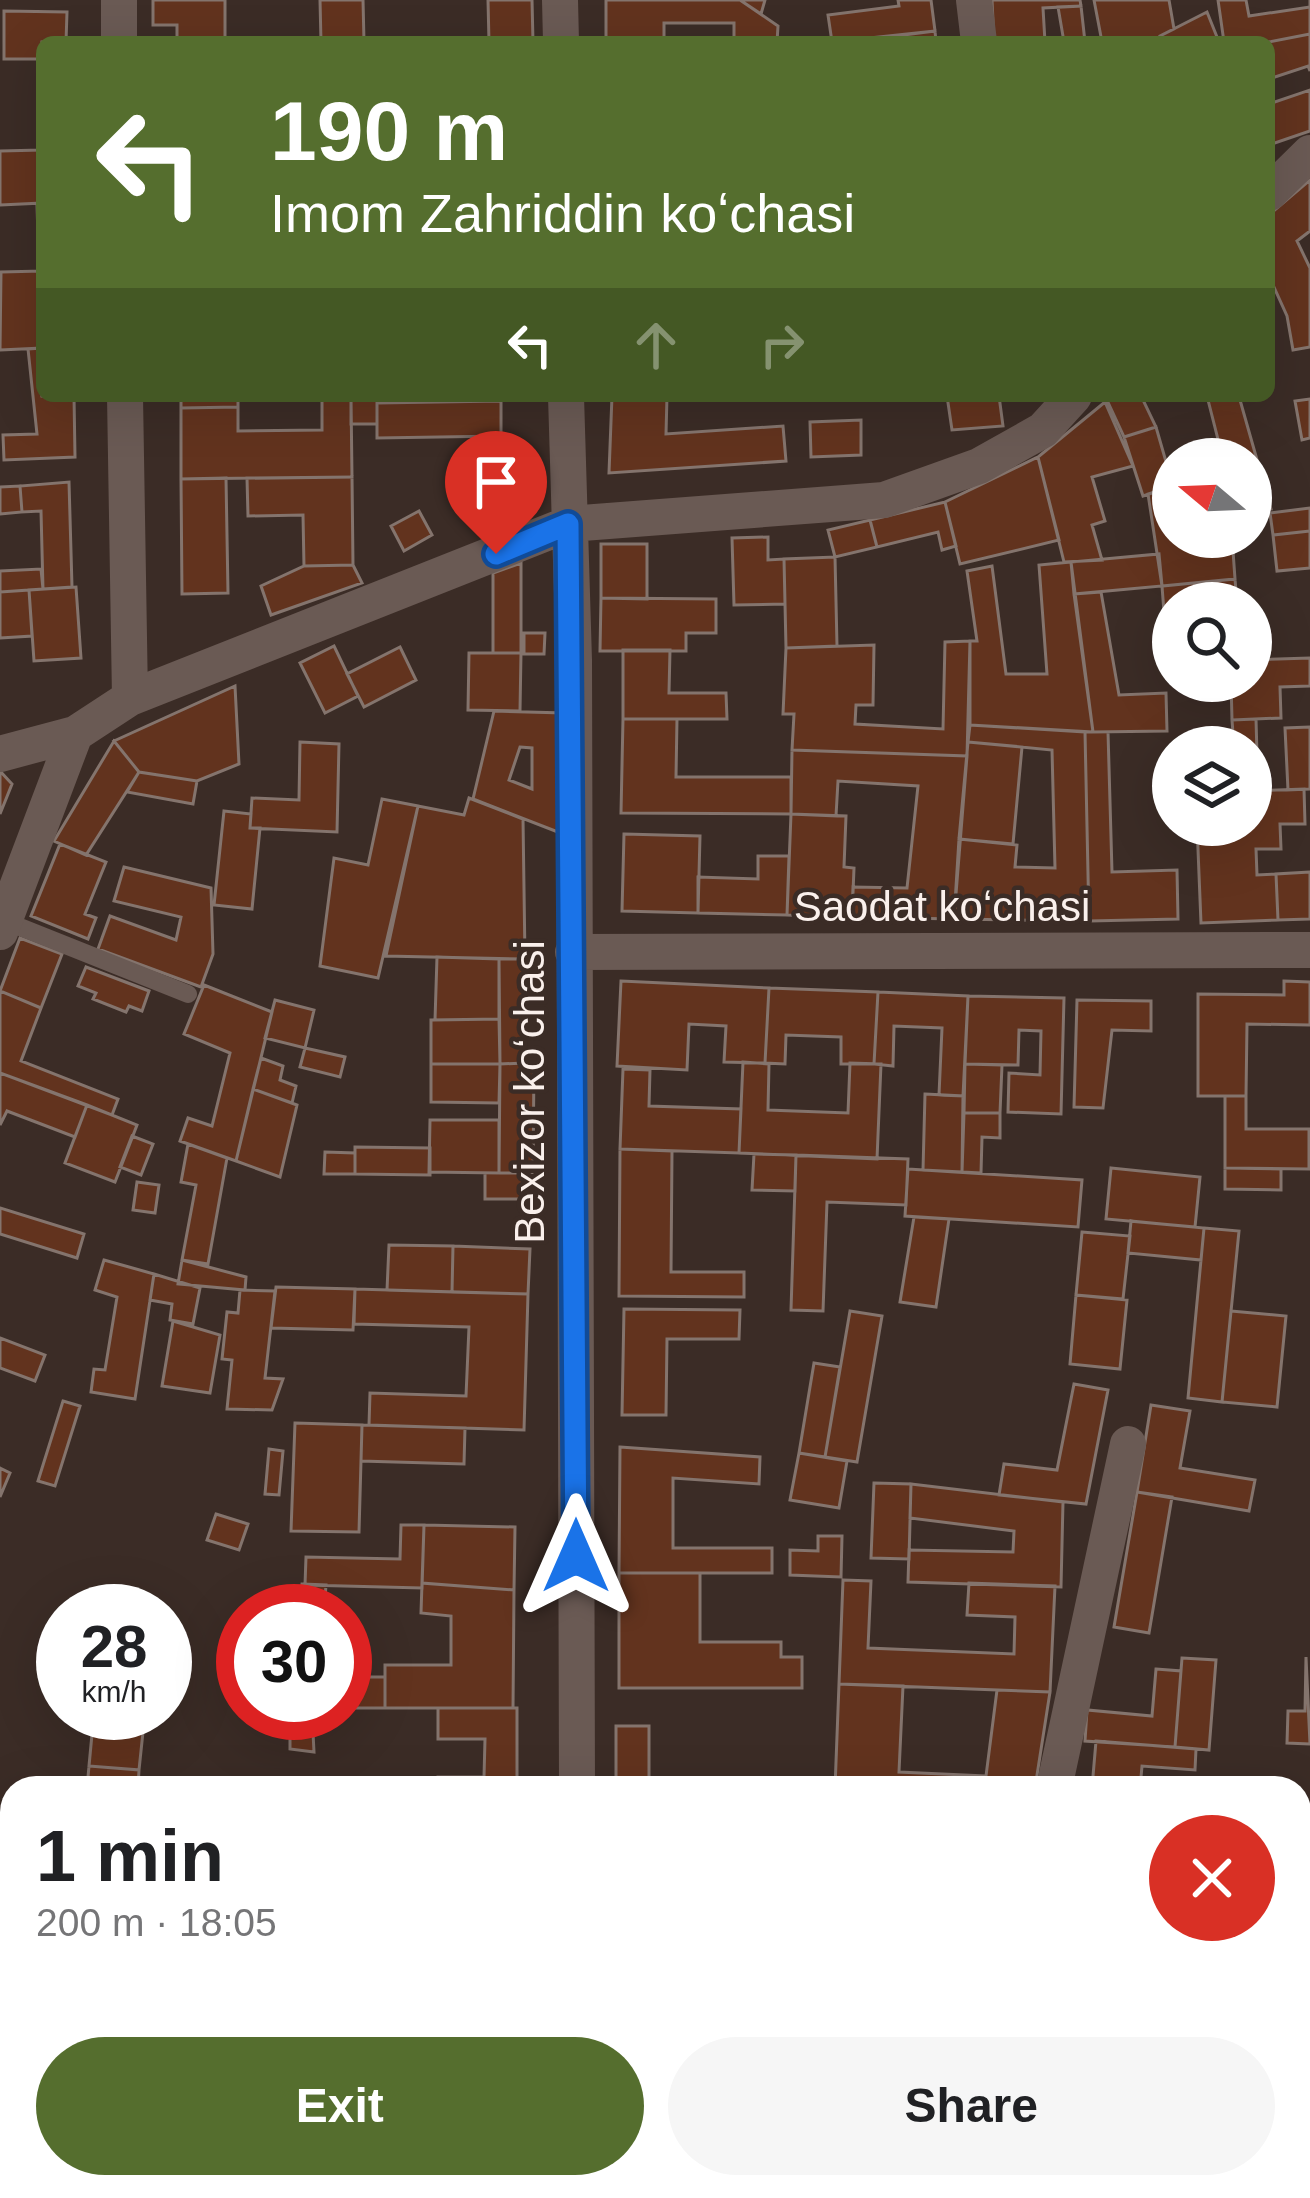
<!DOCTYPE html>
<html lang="en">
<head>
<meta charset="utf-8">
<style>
  :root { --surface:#fff; --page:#f6f6f6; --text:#202124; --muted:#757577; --accent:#556e2e }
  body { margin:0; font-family:Helvetica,sans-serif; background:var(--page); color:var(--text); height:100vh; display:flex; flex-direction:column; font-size:45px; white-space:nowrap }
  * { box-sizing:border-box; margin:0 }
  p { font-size:39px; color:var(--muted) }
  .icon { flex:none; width:66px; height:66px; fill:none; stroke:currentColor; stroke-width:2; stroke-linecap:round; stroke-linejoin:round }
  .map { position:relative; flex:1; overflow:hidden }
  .side { position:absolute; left:0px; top:1776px; width:1311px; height:423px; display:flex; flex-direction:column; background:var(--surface); border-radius:36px 36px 0 0; box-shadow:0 12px 48px #0002 }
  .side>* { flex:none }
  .banner { position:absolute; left:36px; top:36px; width:1239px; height:366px; border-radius:18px; box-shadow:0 12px 48px #0002; background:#556e2e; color:#fff; overflow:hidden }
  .needle { width:78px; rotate:289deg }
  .fabs { position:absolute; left:1152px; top:438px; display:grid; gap:24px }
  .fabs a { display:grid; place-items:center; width:120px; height:120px; border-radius:50%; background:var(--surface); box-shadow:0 12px 48px #0002; font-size:60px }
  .speed { position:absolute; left:36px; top:1584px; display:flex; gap:24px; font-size:60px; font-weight:700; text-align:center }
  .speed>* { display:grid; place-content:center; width:156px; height:156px; border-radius:50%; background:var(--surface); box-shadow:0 12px 48px #0002; line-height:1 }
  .speed small { font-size:30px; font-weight:400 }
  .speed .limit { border:18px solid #d22; background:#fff; color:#111 }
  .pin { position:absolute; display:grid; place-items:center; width:102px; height:102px; color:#fff; margin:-123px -51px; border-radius:50% 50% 50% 0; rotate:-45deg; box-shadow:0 0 12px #0007 }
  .pin .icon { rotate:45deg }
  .me { position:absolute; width:132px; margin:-66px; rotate:0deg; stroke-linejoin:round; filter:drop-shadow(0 0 9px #0008) }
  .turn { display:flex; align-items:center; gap:42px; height:252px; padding:0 36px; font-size:54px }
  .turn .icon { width:156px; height:156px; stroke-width:2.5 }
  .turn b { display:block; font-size:84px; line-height:102px }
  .lanes { display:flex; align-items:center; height:114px; padding:0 36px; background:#0003; justify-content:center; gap:60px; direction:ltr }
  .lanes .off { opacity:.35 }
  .round { display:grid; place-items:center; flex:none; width:126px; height:126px; border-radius:63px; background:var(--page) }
  .head { display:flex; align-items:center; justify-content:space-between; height:204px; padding:0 36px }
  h1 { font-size:72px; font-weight:700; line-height:90px }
  .action { display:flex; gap:24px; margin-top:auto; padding:24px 36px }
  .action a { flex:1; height:138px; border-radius:72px; background:var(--accent); color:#fff; font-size:48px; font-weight:700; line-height:138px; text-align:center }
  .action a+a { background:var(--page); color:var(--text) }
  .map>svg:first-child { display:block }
  .building { fill:#62331e; stroke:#84746d; stroke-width:3; fill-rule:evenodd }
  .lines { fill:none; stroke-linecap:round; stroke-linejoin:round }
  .service { stroke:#6a5a54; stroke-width:18 }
  .minor { stroke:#6a5a54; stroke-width:36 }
  .route-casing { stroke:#114b97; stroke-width:30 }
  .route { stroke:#1a73e8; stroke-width:21 }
  .labels { text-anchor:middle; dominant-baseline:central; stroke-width:9; stroke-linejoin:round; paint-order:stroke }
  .street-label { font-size:42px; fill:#faf0ec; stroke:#3b2c26 }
</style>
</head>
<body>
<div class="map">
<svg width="1310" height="2198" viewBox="0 0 1310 2198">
  <rect width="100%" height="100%" fill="#3b2c26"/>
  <path class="building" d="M153 0H225V42H177V25H153Z
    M320 0H363L364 42H321Z
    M488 0H532L533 42H489Z
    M606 0H740L778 26 777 42H734V23H664V42H606Z
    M740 0H765L761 14Z
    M898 0H931L935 31 832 42 828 15 899 6Z
    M992 0H1080L1081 6 1043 8 1045 42H994Z
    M1094 0H1169L1174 29 1160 36 1162 42H1102Z
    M1218 0H1246L1249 16 1310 7V0V34L1269 42H1224Z
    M1081 6 1085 42H1064L1058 7Z
    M4 11 67 12 66 42H42V59H4Z
    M1207 12 1219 42H1162L1160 36Z
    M935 31 936 42H888V37Z
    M1310 34V71L1308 66 1269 79V42Z
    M39 59 42 203 0 205V151L41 150Z
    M1310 90V131L1269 145V104Z
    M1310 180V231L1297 241 1310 268V347L1293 350 1287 316 1269 276V215Z
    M42 203V271H39L37 204Z
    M42 271V348L0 350 1 272Z
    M42 348V396H74L75 457 4 460 3 435 37 434 28 349Z
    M181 396H238V407L181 408Z
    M377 396V424H351V396Z
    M612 396H667L666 434 783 426 786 461 609 473Z
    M947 396H999L1003 426 952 430Z
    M1105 396H1148L1143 400 1156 427 1124 437Z
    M1207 396H1249L1240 400 1271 509 1251 511V459H1223Z
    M322 398H351L352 477 181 479V408L238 407V431L322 430Z
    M1310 399V438L1302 440 1295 401Z
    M501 401V436L377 438V403Z
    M1105 402 1133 466 1092 477 1105 521 1092 525 1102 560 1064 562 1038 457Z
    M861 420V455L811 457 810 422Z
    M1156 427 1173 486 1143 496 1124 437Z
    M1038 457 1059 540 960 564 945 502Z
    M352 477 353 565 304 566 303 515 248 516 247 478Z
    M226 478 228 593 182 594 181 479Z
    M69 482 72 587 43 589 41 511 22 512 20 486Z
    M20 486 22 512 0 514V487Z
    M1173 486V537H1232L1235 579 1162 586 1148 494Z
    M945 502 956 546 942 550 938 532 877 547 870 520Z
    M1310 508V531L1273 535 1270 513Z
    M419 511 432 535 404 551 391 526Z
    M870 520 877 547 835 557 828 530Z
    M1310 531V568L1277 571 1273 535Z
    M768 537V560L784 559 785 604 734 605 732 538Z
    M601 544H647V599L601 598Z
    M1159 554 1162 586 1074 594 1071 562Z
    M835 557 837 646 786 648 784 559Z
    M1071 562 1093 732 970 725V641H977L967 571 992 566 1006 674H1047L1039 565Z
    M521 563V653H493V573Z
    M353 565 362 583 271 615 261 586 304 566Z
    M41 569 43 589 0 592V571Z
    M1235 579 1237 603H1173V611L1164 612 1162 586Z
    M76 587 81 658 34 661 29 590Z
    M29 590 32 636 0 638V592Z
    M1101 592 1119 695 1166 693 1167 731 1093 732 1074 594Z
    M601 598 716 599V633H686V651H600Z
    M524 633H545L544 654H524Z
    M970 641 967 756 792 750 794 714H783L786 648 874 645 873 705H856L855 724 943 729 945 642Z
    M334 646 358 696 325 713 300 663Z
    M400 647 416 680 364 707 347 674Z
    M623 650H670L669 693H726L727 719H623Z
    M469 653H521L520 711 468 710Z
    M1310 658V686L1280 687 1281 718 1232 720 1231 681H1251V660Z
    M235 686 239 764 197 781 139 772 114 741Z
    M494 711 564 713 563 834 473 799ZM520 747 532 748V789L509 780Z
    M623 719H677L676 777H791V814L621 813Z
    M1256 719 1258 791H1251V747H1234L1232 720Z
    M970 725 1085 732 1089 921 954 919 959 839 1017 845 1015 867 1055 868 1052 750 968 742Z
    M1310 727V789L1288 790 1285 728Z
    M1085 732H1108L1112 872 1177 870 1178 919 1089 921Z
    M1233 737 1234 747H1197L1196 738Z
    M114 741 139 772 86 855 54 841Z
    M300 742 339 744 337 832 250 828 252 798 299 800Z
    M968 742 1022 747 1013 844 959 839Z
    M792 750 967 756 954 919 852 917 853 887 907 888 918 786 838 781 836 816 791 814Z
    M0 771 12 784 0 814Z
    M139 772 197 781 193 804 127 792Z
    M1304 789 1305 824H1280L1281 849H1256L1257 875 1276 874 1278 920 1201 923 1197 825H1251V791Z
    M469 798 523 819 525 959 386 956 418 806 464 815Z
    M382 799 418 806 378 978 320 966 334 858 368 865Z
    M224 811 251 814 250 828H260L252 909 214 905Z
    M791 814 846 816 844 867 854 868 852 917 787 915Z
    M624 834 700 836 698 913 622 911Z
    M60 844 106 862 85 914 96 918 88 939 31 916Z
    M758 856H789L787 915 698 913V877L758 879Z
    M124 867 211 888 213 954 201 987 98 949 110 916 176 940 181 917 114 901Z
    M1310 872V919L1278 920 1276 874Z
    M20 938 62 954 41 1008 0 991Z
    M437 957 499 959V1019L435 1020Z
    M499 959H525V1063L500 1064Z
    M86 967 149 991 142 1011 129 1006 126 1012 93 999 96 993 78 986Z
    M621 981 769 988 765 1063 724 1062 726 1026 689 1024 687 1070 617 1066Z
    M1284 981 1310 982V1025L1247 1024 1246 1096H1198V994L1284 995Z
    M204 985 272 1012 236 1161 180 1141 188 1118 212 1126 230 1053 184 1034Z
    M769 988 878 992 874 1064H841V1037L786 1035 785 1064 765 1063Z
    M0 991 41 1008 21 1061 118 1099 112 1115 0 1073Z
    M878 992 968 996 963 1096 939 1095 942 1028 894 1026 893 1066 874 1064Z
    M968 996 1064 998 1061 1114 1008 1112 1009 1073 1040 1075 1041 1031 1019 1030 1018 1065 965 1064Z
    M275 1000 314 1010 305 1048 265 1038Z
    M1077 1000 1151 1001V1031L1112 1030 1103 1108 1074 1107Z
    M499 1019 500 1064H431V1020Z
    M305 1048 345 1057 340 1077 300 1067Z
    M261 1058 283 1066 280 1080 296 1086 292 1103 253 1089Z
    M743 1062 769 1064 768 1110 848 1113 850 1063 881 1064 877 1159 739 1153Z
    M525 1063H534L533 1173H499L500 1064Z
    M431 1064H500L499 1103 431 1102Z
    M965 1064 1002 1065 1000 1113H964Z
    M623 1069 650 1070 649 1106 741 1109 739 1153 620 1149Z
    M0 1073 87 1105 75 1137 7 1111 0 1125Z
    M253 1089 297 1105 280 1177 236 1161Z
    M925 1094 963 1096 962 1172 923 1170Z
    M1225 1096H1246V1129H1309V1169L1225 1168Z
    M87 1105 137 1125 115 1182 65 1163Z
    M964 1113H1000V1138L982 1137 981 1173 962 1172Z
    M430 1120H499V1173L429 1172Z
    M132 1136 153 1144 141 1175 120 1167Z
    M188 1144 227 1158 208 1264 182 1260 196 1185 181 1182Z
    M355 1147 430 1148V1175L355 1174Z
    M620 1149 672 1151 671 1272H744V1297L619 1296Z
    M325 1152 355 1153V1174H324Z
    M754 1154 796 1155 795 1191 752 1190Z
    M796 1155 908 1159 906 1205 827 1202 823 1311 791 1310Z
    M1111 1168 1200 1177 1195 1227 1106 1219Z
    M1225 1168 1281 1169V1190L1225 1189Z
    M908 1169 1082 1180 1078 1227 905 1216Z
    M485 1173H524V1199H485Z
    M137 1182 159 1185 155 1213 133 1210Z
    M0 1208 84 1234 77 1258 0 1234Z
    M914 1217 949 1219 936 1307 900 1302Z
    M1131 1221 1204 1228 1201 1260 1128 1253Z
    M1204 1228 1239 1231 1222 1402 1188 1398Z
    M1082 1232 1130 1236 1123 1299 1076 1295Z
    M389 1245 453 1246 452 1292 387 1290Z
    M453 1246 530 1249 528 1294 452 1292Z
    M104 1260 154 1274 135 1399 91 1392 94 1369 105 1370 117 1297 95 1290Z
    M182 1260 246 1277 245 1290 178 1284Z
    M154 1274 200 1288 193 1324 170 1320 172 1304 150 1300Z
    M276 1287 355 1289 353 1330 271 1328Z
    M355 1289 528 1294 524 1430 369 1425 370 1393 466 1396 469 1327 354 1324Z
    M240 1290 275 1291 265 1378 283 1379 272 1410 227 1409 232 1360 222 1359 227 1312 238 1313Z
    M1076 1295 1127 1300 1120 1369 1070 1364Z
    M624 1309 740 1310 739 1339H667L666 1415H622Z
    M850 1311 882 1316 857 1462 825 1457Z
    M1231 1311 1286 1316 1277 1407 1222 1402Z
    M173 1321 220 1335 210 1393 162 1386Z
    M0 1338 45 1355 35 1381 0 1368Z
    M814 1363 840 1367 825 1457 799 1453Z
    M1074 1384 1108 1390 1086 1504 999 1495 1004 1464 1057 1470Z
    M63 1401 80 1406 55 1486 38 1481Z
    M1151 1405 1190 1411 1180 1468 1255 1480 1249 1511 1137 1492Z
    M295 1423 362 1425 359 1532 291 1531Z
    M362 1425 465 1428 464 1464 361 1461Z
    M620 1447 760 1457 759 1484 673 1478V1548H772V1573H619Z
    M269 1449 283 1451 279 1495 265 1494Z
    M799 1453 847 1461 839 1508 790 1500Z
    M0 1468 10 1473 0 1497Z
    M874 1483 911 1484 909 1559 871 1558Z
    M911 1484 1063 1502 1061 1587 908 1582 909 1550 1013 1552 1014 1531 910 1518Z
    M1137 1492 1172 1497 1149 1633 1114 1627Z
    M216 1514 248 1524 239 1550 207 1540Z
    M401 1525H424L422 1588 305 1585 306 1557 400 1559Z
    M424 1525 515 1527 514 1590 422 1583Z
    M818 1536H842L841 1577 790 1575V1550L818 1551Z
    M619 1573H700V1642H781V1657H802V1688H619Z
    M843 1580 871 1581 868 1648 1014 1654 1015 1617 967 1615 969 1583 1055 1586 1050 1692 839 1684Z
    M422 1583 514 1590 513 1708H385V1665H451V1616L421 1613Z
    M302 1584 326 1585 324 1611H299Z
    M1306 1657 1310 1744 1287 1743 1288 1711H1305Z
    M1182 1658 1216 1660 1209 1750 1175 1747Z
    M1156 1669 1181 1671 1175 1747 1085 1741 1087 1710 1152 1716Z
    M345 1677H385V1708H345Z
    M839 1684 903 1686 899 1772 986 1776 997 1690 1050 1692 1035 1788H835Z
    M438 1708H517V1788H438V1777H484L485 1739H438Z
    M94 1713H145L139 1770 89 1766Z
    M276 1713H312L314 1752 290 1749V1731L274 1730Z
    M616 1726H649V1788H616Z
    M1096 1741 1196 1749 1195 1770 1142 1766 1140 1788H1092Z
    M89 1766 139 1770 138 1788H87Z
    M0 1871 12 1874V1911L0 1908Z
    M0 2087 12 2088V2155L0 2154Z
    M1310 2128V2188L1299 2186Z
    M30 2187H66V2198H29Z
    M81 2187H129V2198H81Z
    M279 2187H319L318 2198H279Z
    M495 2187H514V2198H495Z
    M615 2187H658V2198H615Z
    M728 2187H763V2198H728Z
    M815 2187H862L835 2198H818Z
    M991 2187H1014L1016 2198H992Z
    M1078 2187H1148L1149 2198H1079Z
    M1201 2187H1245L1242 2198H1198Z"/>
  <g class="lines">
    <path class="service" d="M5 921 188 994
      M72 2198 73 2187"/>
    <path class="minor" d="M119 0V42
      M560 0 561 42
      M974 0 979 42
      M1269 193 1310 153
      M125 396 130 698
      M566 396 574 660 577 1788
      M0 754 75 734 130 698 569 524 884 500 979 466 1043 430 1074 396
      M0 932 75 734
      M573 952 1310 950
      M1054 1788 1128 1444
      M1299 2114 1310 2115
      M574 2198V2187
      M886 2198 917 2187"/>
  </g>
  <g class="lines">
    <defs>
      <path id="route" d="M496 554 568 524 576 1556"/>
    </defs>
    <use href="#route" class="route-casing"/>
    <use href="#route" class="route"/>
  </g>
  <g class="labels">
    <g class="street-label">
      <text x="942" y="906">Saodat koʻchasi</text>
      <text transform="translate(529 1092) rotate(-90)">Bexizor koʻchasi</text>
    </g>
  </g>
</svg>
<div class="fabs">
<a><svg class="needle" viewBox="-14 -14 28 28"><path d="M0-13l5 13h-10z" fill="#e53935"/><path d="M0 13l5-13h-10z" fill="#757577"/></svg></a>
<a><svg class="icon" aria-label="search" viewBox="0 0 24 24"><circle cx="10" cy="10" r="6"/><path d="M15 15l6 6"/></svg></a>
<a><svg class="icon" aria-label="layers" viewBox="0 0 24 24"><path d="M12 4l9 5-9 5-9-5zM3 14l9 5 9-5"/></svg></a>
</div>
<div class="speed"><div>28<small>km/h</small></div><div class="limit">30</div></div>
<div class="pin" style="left:496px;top:554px;background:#d93025"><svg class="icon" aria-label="arrive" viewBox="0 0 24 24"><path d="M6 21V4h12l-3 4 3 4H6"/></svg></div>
<svg class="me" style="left:576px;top:1556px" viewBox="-20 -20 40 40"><path d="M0-17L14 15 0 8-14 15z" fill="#1a73e8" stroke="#fff" stroke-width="4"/></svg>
<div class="banner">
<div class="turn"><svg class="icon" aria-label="left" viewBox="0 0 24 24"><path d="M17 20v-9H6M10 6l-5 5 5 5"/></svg><div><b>190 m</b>Imom Zahriddin koʻchasi</div></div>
<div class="lanes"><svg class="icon" aria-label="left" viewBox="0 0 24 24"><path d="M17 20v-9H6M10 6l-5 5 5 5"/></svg><svg class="icon off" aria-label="ahead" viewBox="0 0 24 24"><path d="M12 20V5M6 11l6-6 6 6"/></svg><svg class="icon off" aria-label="right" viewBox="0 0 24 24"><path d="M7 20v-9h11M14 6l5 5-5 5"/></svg></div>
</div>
<section class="side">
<div class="head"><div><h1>1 min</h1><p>200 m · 18:05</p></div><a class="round" style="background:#d93025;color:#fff"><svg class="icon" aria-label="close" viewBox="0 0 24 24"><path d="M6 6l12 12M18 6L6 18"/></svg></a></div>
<div class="action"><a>Exit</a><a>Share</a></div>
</section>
</div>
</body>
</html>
